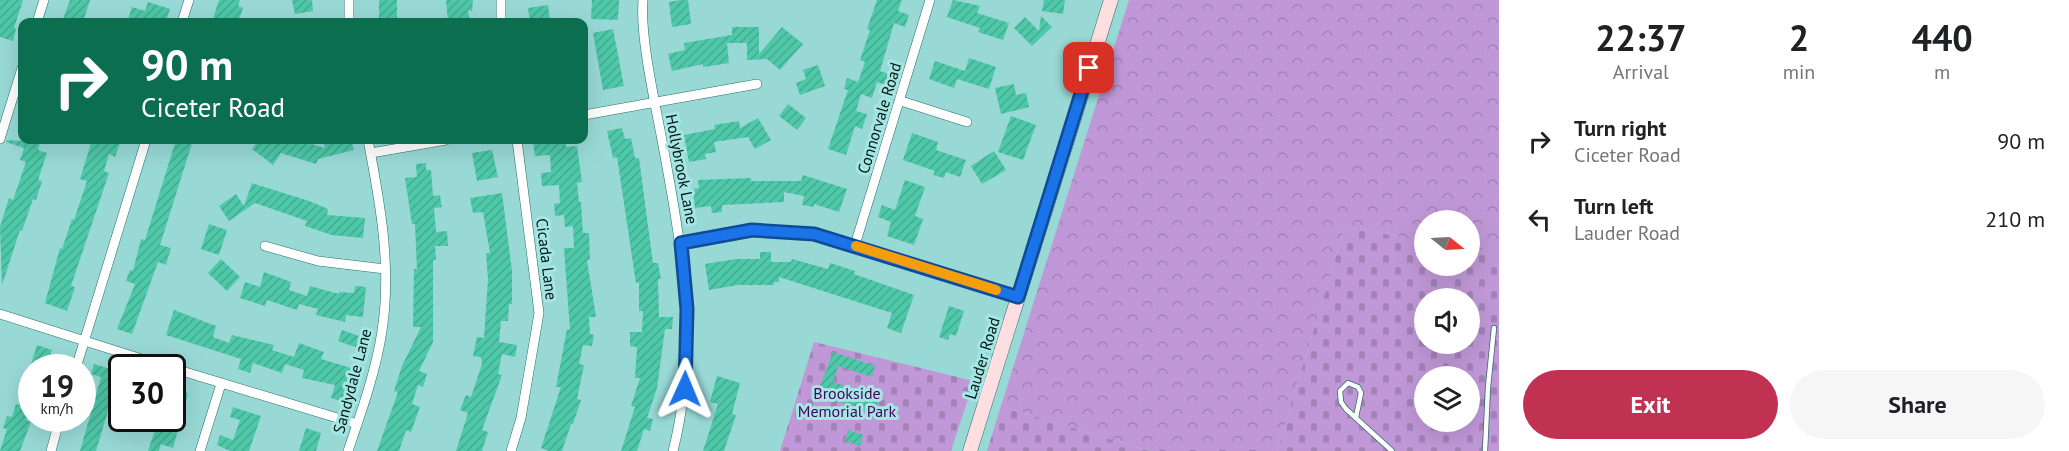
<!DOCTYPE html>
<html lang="en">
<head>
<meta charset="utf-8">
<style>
  :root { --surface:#fff; --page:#f6f6f6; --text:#202124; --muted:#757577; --accent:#c13152 }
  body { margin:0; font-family:"PT Sans",sans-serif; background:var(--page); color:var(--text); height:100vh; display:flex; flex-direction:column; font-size:22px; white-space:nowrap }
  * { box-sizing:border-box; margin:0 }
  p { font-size:20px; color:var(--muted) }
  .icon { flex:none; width:33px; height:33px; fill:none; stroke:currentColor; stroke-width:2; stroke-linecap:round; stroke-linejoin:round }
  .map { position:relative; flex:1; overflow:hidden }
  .panel { display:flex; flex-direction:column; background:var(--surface); width:570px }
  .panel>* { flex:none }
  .banner { position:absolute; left:18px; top:18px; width:570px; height:126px; border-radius:12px; box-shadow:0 6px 24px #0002; background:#0b6e4f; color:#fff; overflow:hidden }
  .needle { width:39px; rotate:108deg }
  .fabs { position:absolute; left:1414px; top:210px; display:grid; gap:12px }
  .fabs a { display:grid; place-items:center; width:66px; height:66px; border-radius:50%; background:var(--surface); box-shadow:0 6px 24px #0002; font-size:30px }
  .speed { position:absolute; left:18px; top:354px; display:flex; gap:12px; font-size:30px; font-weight:700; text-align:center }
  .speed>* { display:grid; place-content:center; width:78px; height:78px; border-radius:50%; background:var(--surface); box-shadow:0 6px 24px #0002; line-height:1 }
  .speed small { font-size:15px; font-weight:400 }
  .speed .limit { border:3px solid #111; border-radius:9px; background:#fff; color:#111 }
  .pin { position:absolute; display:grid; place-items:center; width:51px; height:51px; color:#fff; margin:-26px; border-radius:12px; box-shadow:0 3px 9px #0006 }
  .me { position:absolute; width:66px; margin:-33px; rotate:1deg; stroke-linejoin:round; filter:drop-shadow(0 0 4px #0008) }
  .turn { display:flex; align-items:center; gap:21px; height:126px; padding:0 24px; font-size:27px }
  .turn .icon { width:78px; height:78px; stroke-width:2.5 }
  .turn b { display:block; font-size:42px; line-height:51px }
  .eta { display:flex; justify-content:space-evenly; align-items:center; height:102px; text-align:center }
  .eta b { font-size:36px; font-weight:800; line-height:42px }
  .button { display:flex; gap:12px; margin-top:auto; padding:12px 24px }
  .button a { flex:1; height:69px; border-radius:36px; background:var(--accent); color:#fff; font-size:24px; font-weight:800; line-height:69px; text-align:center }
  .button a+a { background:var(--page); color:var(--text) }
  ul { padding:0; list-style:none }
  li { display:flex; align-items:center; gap:18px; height:78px; padding:0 24px }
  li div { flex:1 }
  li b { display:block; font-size:22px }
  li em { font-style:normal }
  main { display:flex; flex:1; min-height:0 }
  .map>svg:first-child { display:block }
  .forest { fill:url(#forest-crowns) }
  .cemetery { fill:url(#cemetery-stones); fill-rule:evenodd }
  .building { fill:url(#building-hatch) }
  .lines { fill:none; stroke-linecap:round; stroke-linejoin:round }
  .service-casing { stroke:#2b6c6a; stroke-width:6 }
  .minor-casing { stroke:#2b6c6a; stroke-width:10 }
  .secondary-casing { stroke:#2b6c6a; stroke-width:15 }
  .service { stroke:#fff; stroke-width:4.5 }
  .minor { stroke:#fff; stroke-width:9 }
  .secondary { stroke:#ffdee2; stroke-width:14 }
  .route-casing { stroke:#114b97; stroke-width:15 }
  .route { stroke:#1a73e8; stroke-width:10 }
  .slow { stroke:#f59e0b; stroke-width:10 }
  .labels { text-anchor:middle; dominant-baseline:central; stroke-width:6; stroke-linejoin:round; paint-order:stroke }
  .street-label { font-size:16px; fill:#001817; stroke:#a5e6e3 }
  .park-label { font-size:16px; fill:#45005f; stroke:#a5e6e3 }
</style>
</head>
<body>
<main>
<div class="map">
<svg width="1499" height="451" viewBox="0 0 1499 451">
  <defs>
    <pattern id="forest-crowns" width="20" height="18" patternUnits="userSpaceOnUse" patternTransform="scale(1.5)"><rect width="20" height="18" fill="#c098d7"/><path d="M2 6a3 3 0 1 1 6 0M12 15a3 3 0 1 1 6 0" fill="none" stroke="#a382b8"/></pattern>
    <pattern id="cemetery-stones" width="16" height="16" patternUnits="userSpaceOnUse" patternTransform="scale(1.5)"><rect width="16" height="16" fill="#c098d7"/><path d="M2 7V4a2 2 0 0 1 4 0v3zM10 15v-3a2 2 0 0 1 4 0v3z" fill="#a382b8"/></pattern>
    <pattern id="building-hatch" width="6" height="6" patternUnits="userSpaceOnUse" patternTransform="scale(1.5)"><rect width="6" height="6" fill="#4ec8a8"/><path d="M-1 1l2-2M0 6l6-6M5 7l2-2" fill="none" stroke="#42ab90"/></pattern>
  </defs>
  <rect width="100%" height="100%" fill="#98d9d6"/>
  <path class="forest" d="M1129 0H1499V253L1470 248V220H1425V241L1345 227 1277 451H1149L1001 406Z"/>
  <path class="cemetery" d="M1345 227 1425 241V266H1470V248L1499 253V451H1277ZM1425 298H1470V344H1425ZM1425 376H1470V422H1425Z
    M814 342 974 381 951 451H780Z
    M1001 406 1149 451H987Z"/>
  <path class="building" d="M0 0H23L14 28 16 29 13 41 0 37Z
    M70 0H90L83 22H62Z
    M219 0H240L238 6 243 8 238 22H212Z
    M292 0H312L313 11 295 14Z
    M379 0H397V22H379Z
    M446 0H473L472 11 468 10 470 22H448Z
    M592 0H619L618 20 591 19Z
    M681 0H688L691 24 672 27 669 2Z
    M877 0H902L898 11 909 15 905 27 894 23 880 71 892 75 889 86 877 82 872 98 861 94 856 111 867 114 862 129 855 126 846 155 828 149 848 90 844 89 847 78 858 82 865 62 860 60 870 30 867 29Z
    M953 0 980 6 977 13 1009 23 1003 40 978 32 980 28 947 17Z
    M1044 0H1065L1063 14 1042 11Z
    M148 2 170 9 166 21 158 19 157 22H137L128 20 132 7 145 11Z
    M548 5 550 22H530L528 8Z
    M1041 16 1052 27 1032 46 1014 28 1025 17 1039 31Z
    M732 27H759V54L782 27 803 44 780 70 767 59 747 60V43H727L729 63 703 67V64L672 71 668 54 685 50 684 43 732 35Z
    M613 29 624 86 603 90 593 33Z
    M969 58 996 67 989 89 957 79 954 88 929 79 935 61 965 71Z
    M818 65 825 86 800 95 796 83 806 79 803 70Z
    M1014 84 1016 95 1026 93 1029 107 1001 114 995 88Z
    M788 104 806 118 797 130 779 116Z
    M1011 116 1036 125 1023 160 998 152Z
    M758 118 771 140 755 149 748 137 714 142 716 152 705 154 706 159 689 162 684 135 715 129 714 125 739 121 740 128Z
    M622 128 625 139 631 138 635 158H639L653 263H658L661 279H658L659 317H673L672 329H665L657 388 647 418 653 419 650 431 644 429 637 451H621L635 407 631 406 640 378H635L637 347 630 346V332H642L643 311H639V282L636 283 617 157 613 158 607 131Z
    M912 133 938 142 936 150 966 160 960 177 946 172 944 178 933 175 935 171 903 160Z
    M7 140 40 142 38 150 47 153 38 180 42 181 36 200 33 199 22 231 20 230 2 285 0 227 9 198 13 200 26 162 20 160 24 148 6 142Z
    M92 140H121L115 157 109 154 104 171 109 173 71 286 75 287 67 311 45 303 60 248 62 249 72 219 74 220 87 181 80 179Z
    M176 140H193L160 245 171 248 166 265 158 262 132 334 117 329 135 284 126 281 130 270 133 271 141 239 145 240Z
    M259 140H298L325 148 323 140H351L354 150 318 159 316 164 281 153 273 165 252 149Z
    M565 140 566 147 577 146 582 182 577 183 579 202H581L583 233H589L590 260H587L596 317H589L590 334 594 335 592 346 583 345 579 364 584 365 577 399 581 400 573 424H571L562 451H549L541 448 561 387H556L567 329 570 330 564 248H574L573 226 565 227 564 215 555 216 554 204 560 203 559 185 542 186 541 173 551 172 550 155 535 156 533 143Z
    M492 150 498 177 477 181 472 153Z
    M994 151 1006 170 982 184 971 166Z
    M426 163V170H431L433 196 440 195 441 203 442 207 434 208 436 232 447 231 448 246H435L436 260H433V342L419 371 427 374 423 387 418 385 412 404 420 407 411 432 406 430 399 451H377L398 392 394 391 402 366 421 327H413L414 269H417L415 224H412L405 178 417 177 416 164Z
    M803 175 847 189 839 212 814 204V207L802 205 804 196 784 192V202L722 205V212L712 213 711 206 695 208 693 189 699 188 698 180 751 178V181H801Z
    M905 180 925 187 915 216 923 219 914 245 887 236 891 222 878 217 882 205 895 210Z
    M252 183 309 201 328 209 327 215 365 218 363 238 332 235 305 226 307 221 255 203 229 221 219 206 236 194 244 206Z
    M502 193 512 271V304H509L508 321H501L499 342 517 345 515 357 502 354 498 374 502 375 482 430 488 432 482 451H456L468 413 460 410 466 395 471 397 482 364 481 357 473 356 477 337 484 338 488 279 486 253H490L483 212 473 213 470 198Z
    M209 224 227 230 219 255 201 249Z
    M760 252H771V262H791L792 259 828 269 830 263 855 271 854 274 914 295 901 333 887 328 892 313 779 277V282H774V285H738L709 290 705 264 736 259H760Z
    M221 259 240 277 227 291 208 273Z
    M264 272 291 282 289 290 307 296 310 286 339 294V292L354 293 355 286 366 287 363 317 346 315 345 322 316 315 318 309 299 304 297 310 267 300 265 306 240 298 245 282 260 287Z
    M949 306 964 311 956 336 950 334 948 340 939 337Z
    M174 310 216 326 213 337 229 343 232 335 274 345 272 350 294 357 299 343 324 352 321 359 358 370 347 403 331 398 335 385 302 378 304 370 285 364 282 373 253 363 250 373 238 369 241 359 166 335Z
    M342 330 362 337 358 348 338 341Z
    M37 345 52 350 46 368H30Z
    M833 352 875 366 872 377 838 366 833 382 880 397 874 415 817 394Z
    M94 364 120 372 118 379 122 380V397L113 394 96 451H80L101 377 91 374Z
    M30 371 32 404 26 420 31 422 26 435 20 451H0L7 429 3 428 7 416 12 417 16 404 19 405Z
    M717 376 740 383 732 414 736 415 724 451H703L718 404 710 402Z
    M172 388 188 393 173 448 161 444 159 451H148L159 418H172Z
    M233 407 261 416 249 451H230L217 445 220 435 233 440 240 420 230 417Z
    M306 428 321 433 316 451H299Z
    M848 430 863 435 860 446 845 441Z"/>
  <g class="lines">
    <defs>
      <path id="service" d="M1356 417 1361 393 1358 387 1348 383 1340 391 1341 402 1346 409 1392 451
        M1485 451 1488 387 1494 328"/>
      <path id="minor" d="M501 0V22
        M643 0C640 36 654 98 661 135 681 241 700 345 673 451
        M37 22 44 0
        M182 22 189 0
        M349 22V0
        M901 101 967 122
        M584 115 757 84
        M0 139 22 68
        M371 153 446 140
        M681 243 752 230 814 234 1018 297
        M855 245 930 0
        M265 246 318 261 385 269
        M0 314 170 368
        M76 368 146 140
        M172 368 357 424
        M51 451 60 418
        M200 451 221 384
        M348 451C361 413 376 371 382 331 392 267 380 202 368 140
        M511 451 521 418 539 313 517 140"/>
      <path id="secondary" d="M970 451 1111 0"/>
    </defs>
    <use href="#service" class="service-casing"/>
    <use href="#minor" class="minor-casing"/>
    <use href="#secondary" class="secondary-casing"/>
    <use href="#service" class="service"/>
    <use href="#minor" class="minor"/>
    <use href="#secondary" class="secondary"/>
  </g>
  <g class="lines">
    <defs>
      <path id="route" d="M685 389 687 309 681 243 752 230 814 234 1018 297 1089 68"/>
    </defs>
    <use href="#route" class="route-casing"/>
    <use href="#route" class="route"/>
    <path class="slow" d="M856 246 996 290"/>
  </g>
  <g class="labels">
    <g class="street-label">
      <text transform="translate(879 118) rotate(-73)">Connorvale Road</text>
      <text transform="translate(682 169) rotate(79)">Hollybrook Lane</text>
      <text transform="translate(547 259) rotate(83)">Cicada Lane</text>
      <text transform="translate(982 358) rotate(-73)">Lauder Road</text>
      <text transform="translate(352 381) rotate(-75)">Sandydale Lane</text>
    </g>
    <g class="park-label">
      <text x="847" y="393">Brookside<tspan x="847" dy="18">Memorial Park</tspan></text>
    </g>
  </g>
</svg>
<div class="fabs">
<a><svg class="needle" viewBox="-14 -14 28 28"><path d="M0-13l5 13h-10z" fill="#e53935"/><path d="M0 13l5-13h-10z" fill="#757577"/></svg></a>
<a><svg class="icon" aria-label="sound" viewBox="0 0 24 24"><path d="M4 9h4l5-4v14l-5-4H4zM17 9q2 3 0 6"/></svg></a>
<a><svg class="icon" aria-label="layers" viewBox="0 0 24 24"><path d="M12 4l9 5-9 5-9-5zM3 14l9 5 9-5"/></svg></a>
</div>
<div class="speed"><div>19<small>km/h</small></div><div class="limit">30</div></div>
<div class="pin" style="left:1089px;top:68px;background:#d93025"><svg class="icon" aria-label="arrive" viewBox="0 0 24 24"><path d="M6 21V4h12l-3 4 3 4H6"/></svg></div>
<svg class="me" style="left:685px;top:389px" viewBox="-20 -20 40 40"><path d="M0-17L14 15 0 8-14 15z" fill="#1a73e8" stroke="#fff" stroke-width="4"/></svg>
<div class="banner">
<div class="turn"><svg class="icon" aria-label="right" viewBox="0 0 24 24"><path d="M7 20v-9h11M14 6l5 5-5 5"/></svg><div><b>90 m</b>Ciceter Road</div></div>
</div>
</div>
<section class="panel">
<div class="eta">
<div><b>22:37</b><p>Arrival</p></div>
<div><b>2</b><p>min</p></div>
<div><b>440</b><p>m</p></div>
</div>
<ul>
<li><svg class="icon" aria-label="right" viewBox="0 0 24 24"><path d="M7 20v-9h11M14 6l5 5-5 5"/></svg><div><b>Turn right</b><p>Ciceter Road</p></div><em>90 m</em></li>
<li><svg class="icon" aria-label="left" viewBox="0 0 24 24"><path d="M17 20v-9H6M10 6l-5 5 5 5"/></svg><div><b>Turn left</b><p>Lauder Road</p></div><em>210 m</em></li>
</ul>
<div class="button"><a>Exit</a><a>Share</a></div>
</section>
</main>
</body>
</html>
